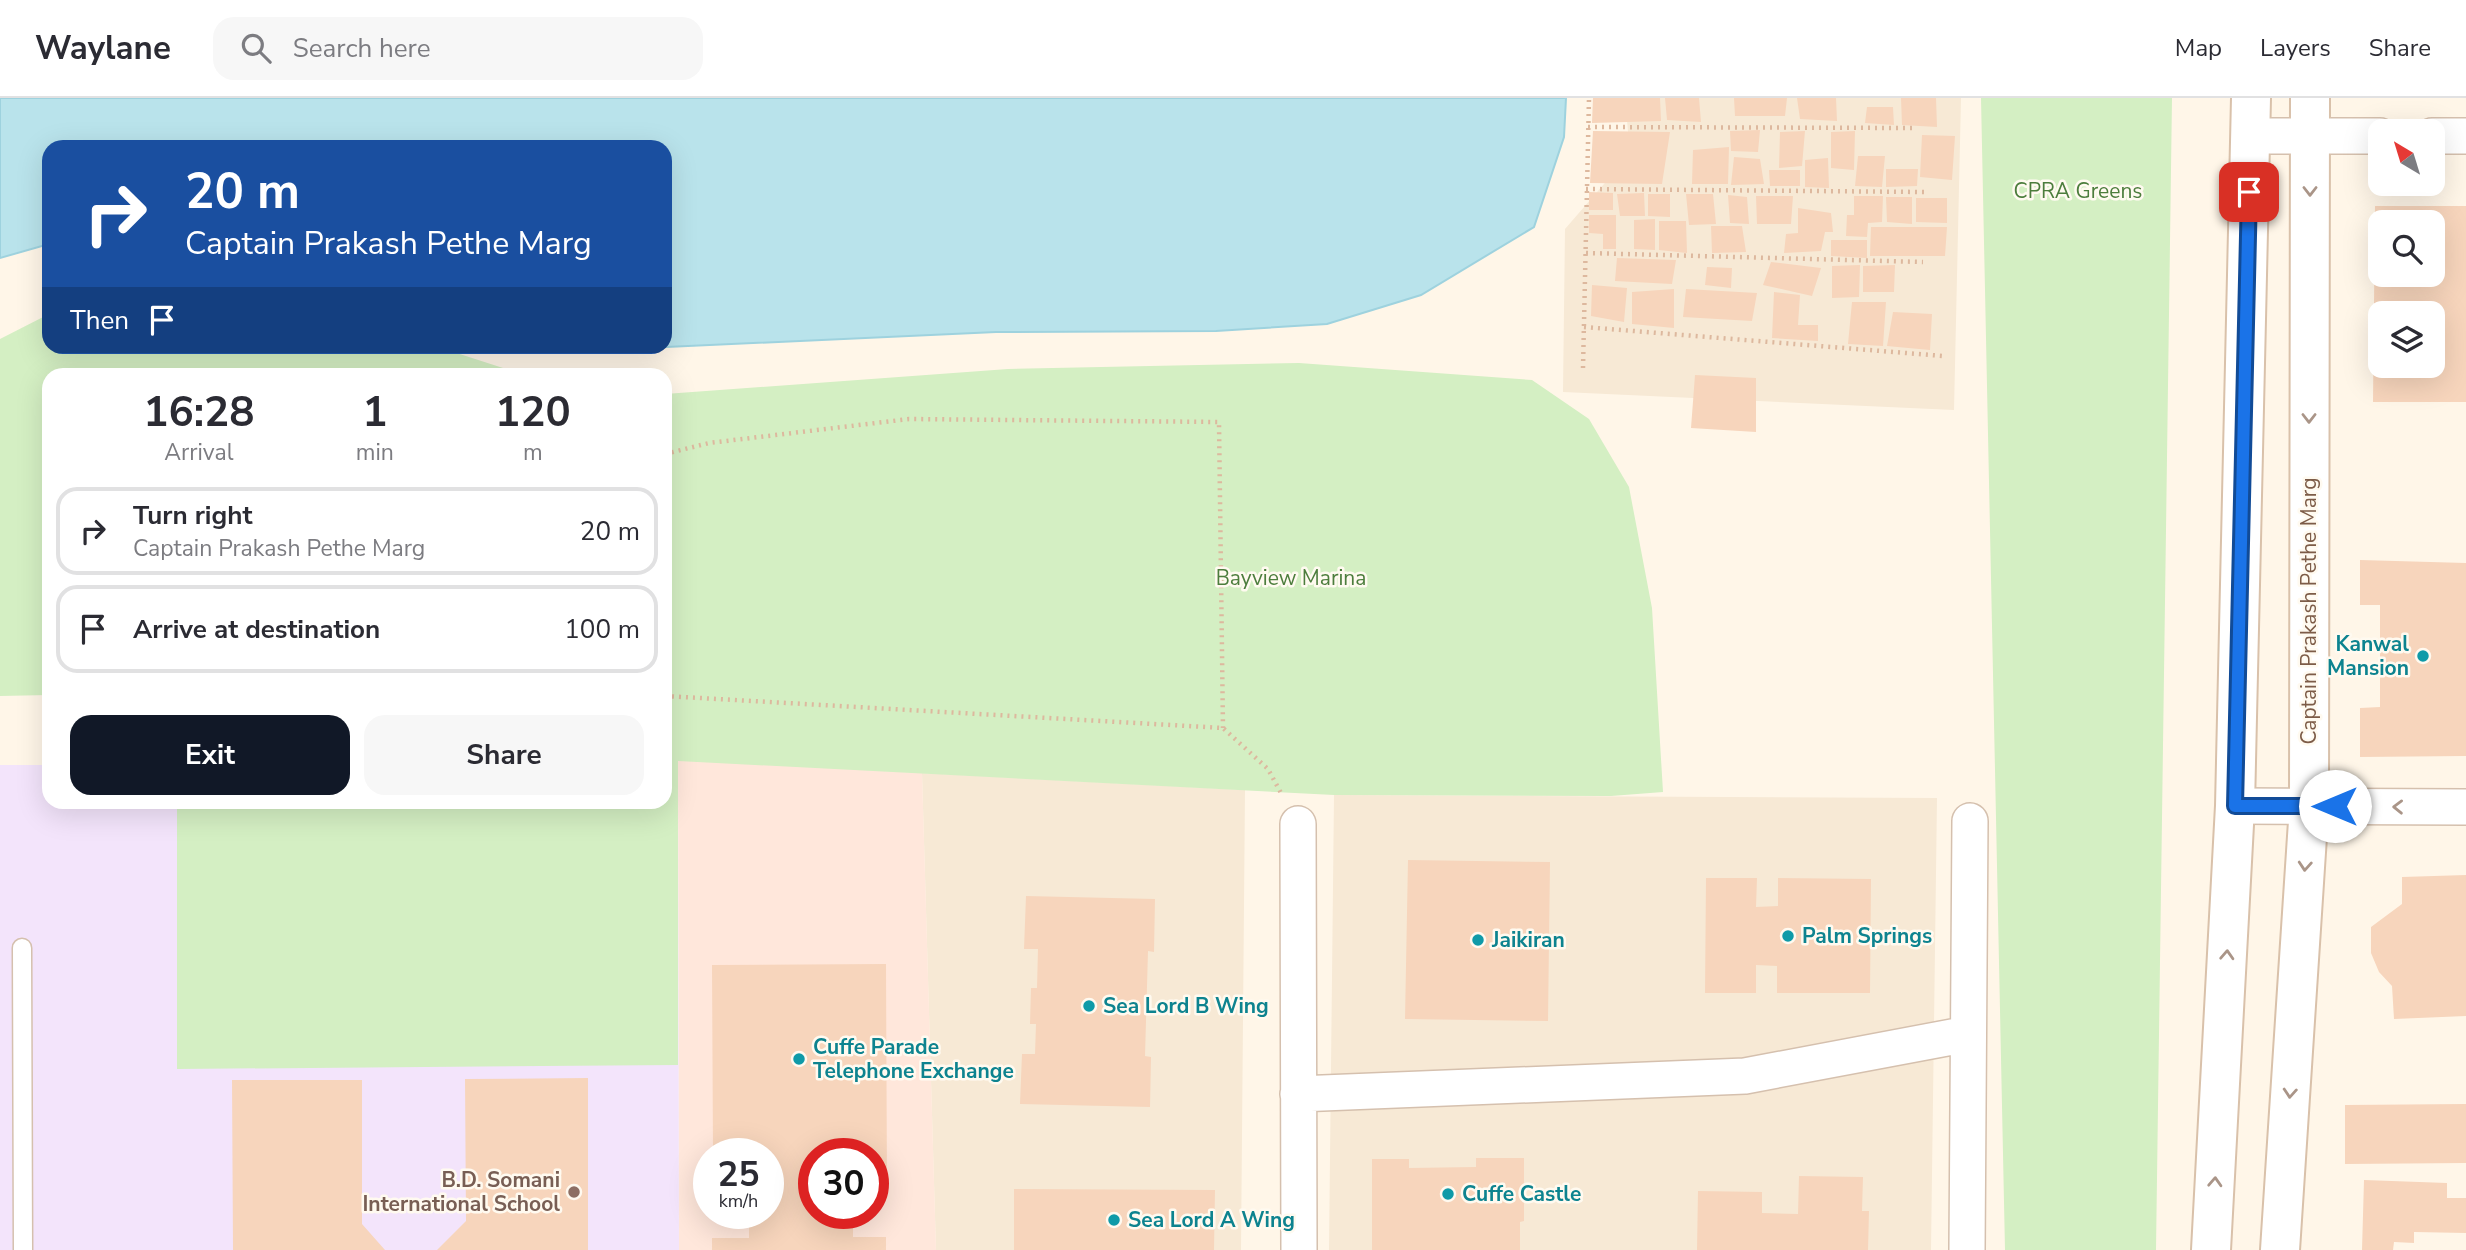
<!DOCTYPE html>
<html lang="en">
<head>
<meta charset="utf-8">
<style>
  :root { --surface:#fff; --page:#f7f7f7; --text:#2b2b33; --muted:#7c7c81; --line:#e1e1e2; --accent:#111827 }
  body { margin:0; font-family:"Nunito Sans",sans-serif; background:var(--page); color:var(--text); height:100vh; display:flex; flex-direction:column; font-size:26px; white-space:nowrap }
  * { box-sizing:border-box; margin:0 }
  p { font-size:23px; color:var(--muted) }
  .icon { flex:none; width:38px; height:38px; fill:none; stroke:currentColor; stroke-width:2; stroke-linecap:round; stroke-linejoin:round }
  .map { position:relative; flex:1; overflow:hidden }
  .sheet { position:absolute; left:42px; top:270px; width:630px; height:441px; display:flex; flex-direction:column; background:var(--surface); border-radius:21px; box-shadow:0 7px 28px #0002 }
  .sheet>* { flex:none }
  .banner { position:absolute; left:42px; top:42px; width:630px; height:214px; border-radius:21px; box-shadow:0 7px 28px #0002; background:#1a4fa0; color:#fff; overflow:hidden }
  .needle { width:46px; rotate:322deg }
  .buttons { position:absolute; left:2368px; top:21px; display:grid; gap:14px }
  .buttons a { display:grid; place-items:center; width:77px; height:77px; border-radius:14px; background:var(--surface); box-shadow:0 7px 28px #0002; font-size:35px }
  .speed { position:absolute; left:693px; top:1040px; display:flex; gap:14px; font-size:35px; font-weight:700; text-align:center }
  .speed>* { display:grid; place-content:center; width:91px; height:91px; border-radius:50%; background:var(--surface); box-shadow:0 7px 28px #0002; line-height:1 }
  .speed small { font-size:18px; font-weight:400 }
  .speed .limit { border:10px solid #d22; background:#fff; color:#111 }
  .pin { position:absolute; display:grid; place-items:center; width:60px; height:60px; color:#fff; margin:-30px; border-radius:14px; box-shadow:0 4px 10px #0006 }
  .me { position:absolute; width:77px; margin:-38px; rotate:270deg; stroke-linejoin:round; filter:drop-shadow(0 0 5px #0008) }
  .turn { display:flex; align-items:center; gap:24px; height:147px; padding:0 28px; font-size:32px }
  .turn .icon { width:91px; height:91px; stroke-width:2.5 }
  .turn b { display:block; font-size:49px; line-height:60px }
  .then { display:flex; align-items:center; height:66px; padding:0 28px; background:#0003; gap:14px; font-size:26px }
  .eta { display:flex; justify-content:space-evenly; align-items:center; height:119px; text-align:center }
  .eta b { font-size:42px; font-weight:700; line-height:49px }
  .button { display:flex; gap:14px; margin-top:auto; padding:14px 28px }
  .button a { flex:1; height:80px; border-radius:21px; background:var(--accent); color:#fff; font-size:28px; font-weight:700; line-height:80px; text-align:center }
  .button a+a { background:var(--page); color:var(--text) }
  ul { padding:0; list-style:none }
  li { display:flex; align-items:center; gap:21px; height:88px; margin:0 14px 10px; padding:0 14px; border:4px solid var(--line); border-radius:21px }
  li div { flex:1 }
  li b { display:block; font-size:26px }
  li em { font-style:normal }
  header { display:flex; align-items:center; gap:42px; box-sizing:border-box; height:98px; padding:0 35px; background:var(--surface); border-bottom:2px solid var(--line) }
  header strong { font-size:33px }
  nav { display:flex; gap:38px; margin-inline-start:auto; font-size:24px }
  .search { width:490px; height:63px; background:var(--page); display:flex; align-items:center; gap:18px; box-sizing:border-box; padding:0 24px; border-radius:21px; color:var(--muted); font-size:26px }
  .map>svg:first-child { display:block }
  .residential { fill:#f7e9d5 }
  .commercial { fill:#ffe7db; fill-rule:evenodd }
  .education { fill:#f3e4fb }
  .green { fill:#d4efc3 }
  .water { fill:#b9e3eb; stroke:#9ed2de; stroke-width:2 }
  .building { fill:#f7d5bc; fill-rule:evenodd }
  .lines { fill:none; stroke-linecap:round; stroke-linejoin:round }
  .lane-casing { stroke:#d5c0ae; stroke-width:21 }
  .street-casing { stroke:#d5c0ae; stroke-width:38 }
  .secondary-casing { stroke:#d9c1aa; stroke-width:42 }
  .path { stroke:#ddb89e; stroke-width:4.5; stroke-dasharray:2 5; stroke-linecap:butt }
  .lane { stroke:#fff; stroke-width:18 }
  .street { stroke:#fff; stroke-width:35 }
  .secondary { stroke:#fff; stroke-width:38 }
  .oneway { stroke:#aa9588 }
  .route-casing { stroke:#114b97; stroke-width:18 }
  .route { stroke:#1a73e8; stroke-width:12 }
  .culture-dot { fill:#0f9aa8; stroke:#fffaf0; stroke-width:2.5 }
  .education-dot { fill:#8d6e63; stroke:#fffaf0; stroke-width:2.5 }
  .labels { text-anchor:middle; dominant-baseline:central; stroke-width:5; stroke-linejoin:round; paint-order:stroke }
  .park-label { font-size:21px; fill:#4c7d3c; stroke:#fffaf0 }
  .street-label { font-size:21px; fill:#7d5c48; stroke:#fffaf0 }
  .culture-label { font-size:21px; font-weight:bold; fill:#0d838f; stroke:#fffaf0; text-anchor:start }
  .education-label { font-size:21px; font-weight:bold; fill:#785e54; stroke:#fffaf0; text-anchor:end }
</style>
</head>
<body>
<header>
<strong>Waylane</strong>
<div class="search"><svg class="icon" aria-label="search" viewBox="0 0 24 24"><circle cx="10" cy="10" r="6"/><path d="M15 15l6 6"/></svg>Search here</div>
<nav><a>Map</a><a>Layers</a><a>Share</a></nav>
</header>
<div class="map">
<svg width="2466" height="1152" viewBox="0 0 2466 1152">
  <rect width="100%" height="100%" fill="#fff6e8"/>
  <path class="residential" d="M1625 0H1961L1954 312 1563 294 1565 131 1630 56Z
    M922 675 1245 692 1241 1152H936Z
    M1334 697 1937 700 1931 1152H1329Z"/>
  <path class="commercial" d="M678 662 922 675 936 1152H679ZM709 1055H768V1115H709ZM814 1055H873V1115H814Z"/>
  <path class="education" d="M678 662 679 1152H0V667H49V704H665V663Z"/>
  <path class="green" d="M1981 0H2172L2156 1152H2005Z
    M49 216V248L438 249 522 276H49V597L0 598V241Z
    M1299 265 1532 282 1589 321 1629 389 1652 510 1663 694 1611 698 1334 697 678 663V967L177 971V704H665V296L1008 271Z"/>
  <path class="water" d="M0 0H1566L1564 39 1534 129 1421 197 1327 226 1216 233 996 234 601 252 586 249 665 248V49H49V146L0 160Z"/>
  <path class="building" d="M1593 0H1660L1661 23 1592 25Z
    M1665 0H1699L1701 24 1667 22Z
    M1734 0H1787L1785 18H1735Z
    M1797 0H1836L1837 23 1800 21Z
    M1901 0H1936L1937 29 1902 27Z
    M1867 9H1893L1894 27 1865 25Z
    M1760 32 1758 54 1731 53 1730 33Z
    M1593 33 1670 34 1662 86 1590 85Z
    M1805 33 1802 68 1779 70 1780 34Z
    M1855 33 1854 72 1831 70V34Z
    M1922 37 1955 38 1952 82 1920 79Z
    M1729 49 1728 86H1692L1693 52Z
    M1858 58H1885L1882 89 1855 88Z
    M1734 59 1760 61 1764 86 1731 87Z
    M1828 60 1829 90 1805 89V62Z
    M1886 71H1918L1917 88 1886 89Z
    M1769 72H1800V88H1770Z
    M1589 94 1613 95V112H1589Z
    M1644 95 1645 118H1620L1617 96Z
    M1648 96H1670V119L1648 118Z
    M1686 96H1713L1716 126 1689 127Z
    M1728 97 1747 99 1749 126 1730 125Z
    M1756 98H1793L1791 126H1757Z
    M1854 98H1883L1882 124 1868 125 1867 139 1846 138 1847 117H1854Z
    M1886 99H1912V126L1887 124Z
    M1916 100H1947V125L1916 124Z
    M2375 108H2466V304H2373ZM2380 124H2432V177H2380ZM2380 215H2432V268H2380Z
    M1798 110 1831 115 1833 134H1825L1821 153 1784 155 1786 136 1798 135Z
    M1589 117H1616V151H1603V136L1589 135Z
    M1655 121V152L1634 151V122Z
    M1659 123H1686L1687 155 1659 152Z
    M1711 128H1742L1746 154 1712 155Z
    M1871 129H1947L1945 158H1870Z
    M1831 142H1867V160L1831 158Z
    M1617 160 1676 162 1672 186 1615 183Z
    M1771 164 1821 170 1812 198 1763 187Z
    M1860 167 1859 199 1832 200V168Z
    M1895 167 1894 194H1863V168Z
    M1707 169 1732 170 1731 190 1705 187Z
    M1592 187 1627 190 1624 224 1591 218Z
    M1674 191V230L1632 226V194Z
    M1686 191 1757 195 1752 223 1683 219Z
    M1774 194 1800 197 1798 227H1818V243L1772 240Z
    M1852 204H1886L1883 248 1848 246Z
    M1893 214 1932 216 1930 252 1887 248Z
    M1695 277 1756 280V334L1691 330Z
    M2360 462 2466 465V658L2360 659V610L2380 609V507H2360Z
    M1408 762 1550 764 1548 923 1405 921Z
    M2466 777V918L2394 921 2392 888 2379 874 2371 855V829L2402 806V779Z
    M1706 780H1757L1756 809 1778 808V780L1871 781 1870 895H1777V868L1756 867V895H1705Z
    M1026 798 1155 801 1154 854 1148 853 1145 958 1151 959 1150 1009 1020 1006 1022 956H1035L1036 926H1030L1031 890H1037L1038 851H1024Z
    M886 866 887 1092H873V1055H814V1115H853V1139H886V1152H712V1140H749V1115H768V1055H713L712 867Z
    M588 980V1152H437L466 1123 465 981Z
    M232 982H362V1126L385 1152H233Z
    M2466 1006V1065L2345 1066V1007Z
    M1476 1060H1524V1123L1520 1124V1152H1372V1061H1409V1070L1476 1069Z
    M1799 1078 1863 1079 1862 1113H1869L1868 1152H1697L1698 1093 1762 1094V1115L1798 1116Z
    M2364 1082 2447 1085V1100H2466V1135L2414 1134V1145L2394 1144 2393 1152H2362Z
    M1014 1091 1215 1092 1214 1152H1014Z"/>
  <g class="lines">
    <defs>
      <path id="lane" d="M22 850 23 1152"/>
      <path id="street" d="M2250 38H2380
        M2432 38H2466
        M2235 708 2466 709
        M1298 726 1299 1152
        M1298 996 1745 978 1968 936
        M1967 1152 1970 723"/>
      <path id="secondary" d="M2211 1152 2235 708 2251 0
        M2280 1152 2309 708 2310 0"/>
    </defs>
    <use href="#lane" class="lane-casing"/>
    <use href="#street" class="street-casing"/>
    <use href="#secondary" class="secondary-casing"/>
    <path class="path" d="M1588 29 1915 30
      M1586 91 1924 94
      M1586 155 1923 164
      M1584 229 1943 258
      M1583 270 1589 0
      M665 356 709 345 909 321 1219 324 1223 630
      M665 598 1223 630 1268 671 1281 695"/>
    <use href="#lane" class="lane"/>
    <use href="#street" class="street"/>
    <use href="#secondary" class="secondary"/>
  </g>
  <defs><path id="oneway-chevron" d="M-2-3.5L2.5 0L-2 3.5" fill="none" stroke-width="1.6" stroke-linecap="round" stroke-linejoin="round" transform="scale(1.75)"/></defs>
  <g class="oneway">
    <use href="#oneway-chevron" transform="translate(2310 93) rotate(90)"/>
    <use href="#oneway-chevron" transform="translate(2309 320) rotate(90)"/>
    <use href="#oneway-chevron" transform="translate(2398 709) rotate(-179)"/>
    <use href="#oneway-chevron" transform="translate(2305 768) rotate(94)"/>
    <use href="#oneway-chevron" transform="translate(2227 857) rotate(-87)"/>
    <use href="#oneway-chevron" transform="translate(2290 995) rotate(94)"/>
    <use href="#oneway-chevron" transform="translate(2215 1084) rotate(-87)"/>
  </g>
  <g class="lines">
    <defs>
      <path id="route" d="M2249 94 2235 708H2335"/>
    </defs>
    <use href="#route" class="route-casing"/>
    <use href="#route" class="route"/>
  </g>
  <g class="culture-dot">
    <circle cx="2423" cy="558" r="7"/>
    <circle cx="1788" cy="838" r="7"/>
    <circle cx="1478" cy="842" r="7"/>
    <circle cx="1089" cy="908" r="7"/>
    <circle cx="799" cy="961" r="7"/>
    <circle cx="1448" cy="1096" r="7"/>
    <circle cx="1114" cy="1122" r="7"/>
  </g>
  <circle class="education-dot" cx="574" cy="1094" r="7"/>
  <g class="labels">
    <g class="park-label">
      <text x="2078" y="93">CPRA Greens</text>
      <text x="1291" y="480">Bayview Marina</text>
    </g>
    <g class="street-label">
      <text transform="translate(2309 513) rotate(-90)">Captain Prakash Pethe Marg</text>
    </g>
    <g class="culture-label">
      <text x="2409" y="546" text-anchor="end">Kanwal<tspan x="2409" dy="24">Mansion</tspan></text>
      <text x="1802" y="838">Palm Springs</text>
      <text x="1492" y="842">Jaikiran</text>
      <text x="1103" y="908">Sea Lord B Wing</text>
      <text x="813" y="949">Cuffe Parade<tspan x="813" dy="24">Telephone Exchange</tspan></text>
      <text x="1462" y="1096">Cuffe Castle</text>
      <text x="1128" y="1122">Sea Lord A Wing</text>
    </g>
    <g class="education-label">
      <text x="560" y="1082">B.D. Somani<tspan x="560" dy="24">International School</tspan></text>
    </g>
  </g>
</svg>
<div class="buttons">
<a><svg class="needle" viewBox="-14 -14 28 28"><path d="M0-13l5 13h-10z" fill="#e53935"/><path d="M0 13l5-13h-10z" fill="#7c7c81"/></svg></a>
<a><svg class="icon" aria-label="search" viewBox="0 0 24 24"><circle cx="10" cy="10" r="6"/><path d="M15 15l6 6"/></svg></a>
<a><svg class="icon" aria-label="layers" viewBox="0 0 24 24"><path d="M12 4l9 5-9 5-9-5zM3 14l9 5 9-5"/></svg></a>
</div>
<div class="speed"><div>25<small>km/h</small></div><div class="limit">30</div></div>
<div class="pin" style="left:2249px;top:94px;background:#d93025"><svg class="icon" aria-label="arrive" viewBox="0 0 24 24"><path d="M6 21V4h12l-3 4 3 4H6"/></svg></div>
<svg class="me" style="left:2335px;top:708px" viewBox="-20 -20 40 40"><circle r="19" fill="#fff"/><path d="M0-13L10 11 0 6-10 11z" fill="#1a73e8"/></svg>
<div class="banner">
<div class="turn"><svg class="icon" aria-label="right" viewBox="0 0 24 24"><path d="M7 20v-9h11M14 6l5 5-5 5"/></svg><div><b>20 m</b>Captain Prakash Pethe Marg</div></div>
<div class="then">Then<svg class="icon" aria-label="arrive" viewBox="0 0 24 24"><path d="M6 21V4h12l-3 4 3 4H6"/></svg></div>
</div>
<section class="sheet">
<div class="eta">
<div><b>16:28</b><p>Arrival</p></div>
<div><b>1</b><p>min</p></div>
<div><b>120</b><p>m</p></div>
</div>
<ul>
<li><svg class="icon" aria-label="right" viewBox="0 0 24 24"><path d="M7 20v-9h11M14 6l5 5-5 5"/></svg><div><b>Turn right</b><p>Captain Prakash Pethe Marg</p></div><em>20 m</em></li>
<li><svg class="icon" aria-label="arrive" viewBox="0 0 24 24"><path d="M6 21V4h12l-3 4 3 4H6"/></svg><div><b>Arrive at destination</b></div><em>100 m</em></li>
</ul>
<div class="button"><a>Exit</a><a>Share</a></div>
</section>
</div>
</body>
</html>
